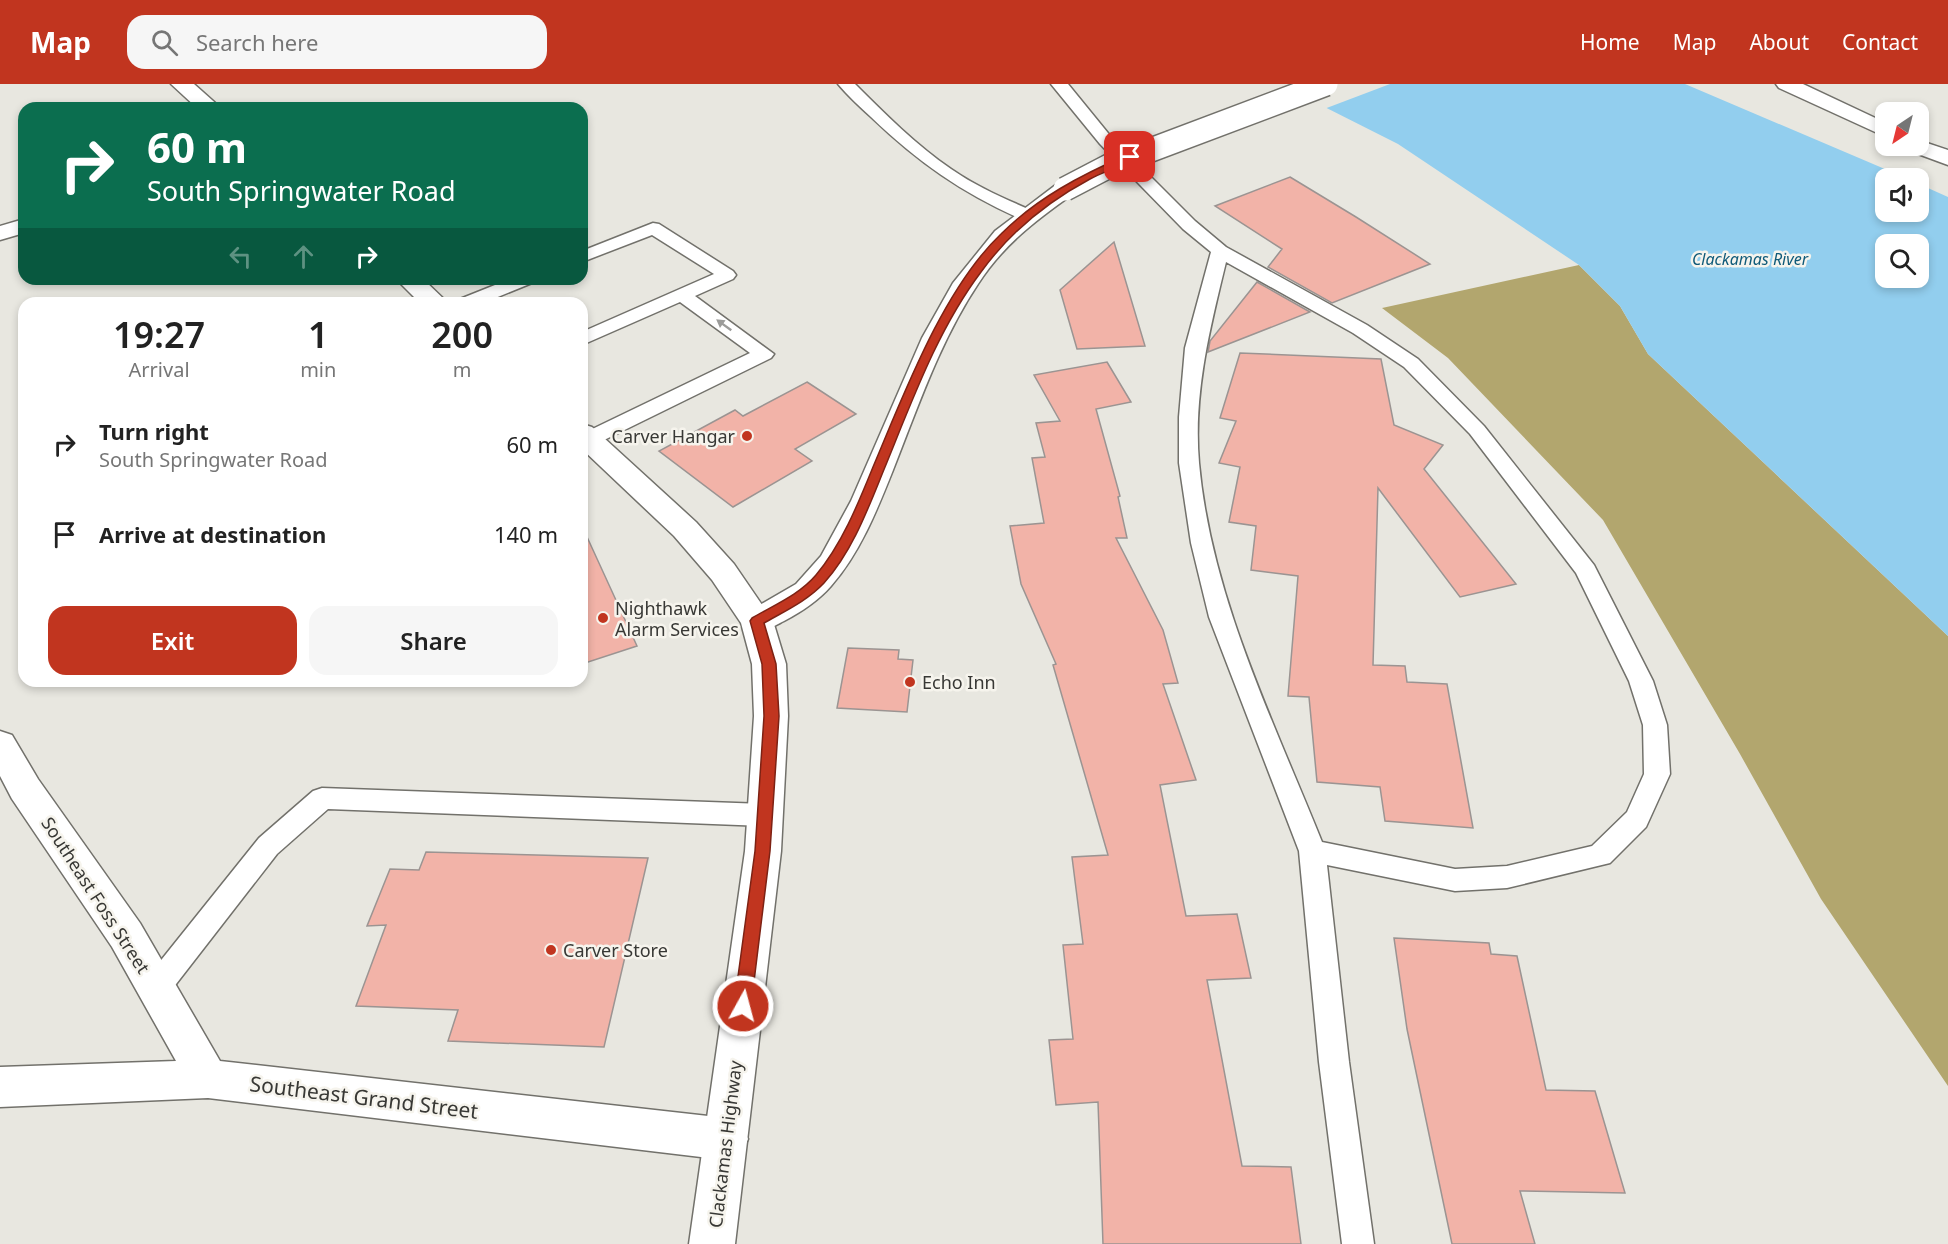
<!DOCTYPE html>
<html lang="en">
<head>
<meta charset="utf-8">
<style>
  :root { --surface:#fff; --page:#f6f6f6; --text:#222; --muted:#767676; --accent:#c1351f }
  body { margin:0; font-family:"Noto Sans",sans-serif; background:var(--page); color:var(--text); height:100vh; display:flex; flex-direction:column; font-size:22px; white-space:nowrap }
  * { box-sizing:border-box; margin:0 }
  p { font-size:20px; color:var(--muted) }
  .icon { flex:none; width:33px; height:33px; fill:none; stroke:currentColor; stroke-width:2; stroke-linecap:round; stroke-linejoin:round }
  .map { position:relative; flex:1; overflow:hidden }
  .details { position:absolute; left:18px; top:213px; width:570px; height:390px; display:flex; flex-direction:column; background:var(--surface); border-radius:18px; box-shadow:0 3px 9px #0003 }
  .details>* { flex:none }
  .hud { position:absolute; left:18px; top:18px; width:570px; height:183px; border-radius:18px; box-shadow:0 3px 9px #0003; background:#0b6e4f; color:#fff; overflow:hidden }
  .needle { width:39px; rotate:215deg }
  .tools { position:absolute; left:1875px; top:18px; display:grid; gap:12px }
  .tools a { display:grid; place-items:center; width:54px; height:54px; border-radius:12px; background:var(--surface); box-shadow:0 3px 9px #0003; font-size:30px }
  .pin { position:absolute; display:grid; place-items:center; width:51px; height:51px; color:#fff; margin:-26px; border-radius:12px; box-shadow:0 3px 9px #0006 }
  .me { position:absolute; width:66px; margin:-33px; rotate:7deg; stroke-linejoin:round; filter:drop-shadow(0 0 4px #0008) }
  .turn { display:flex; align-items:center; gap:21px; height:126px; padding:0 30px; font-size:27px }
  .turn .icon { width:78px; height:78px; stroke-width:2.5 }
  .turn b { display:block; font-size:42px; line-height:51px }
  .lanes { display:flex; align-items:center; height:57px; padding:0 30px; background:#0003; justify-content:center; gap:30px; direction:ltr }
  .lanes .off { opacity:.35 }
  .eta { display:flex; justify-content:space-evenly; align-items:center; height:102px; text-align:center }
  .eta b { font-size:36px; font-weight:600; line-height:42px }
  .action { display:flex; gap:12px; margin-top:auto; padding:12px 30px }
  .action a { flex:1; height:69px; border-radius:18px; background:var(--accent); color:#fff; font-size:24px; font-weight:600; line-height:69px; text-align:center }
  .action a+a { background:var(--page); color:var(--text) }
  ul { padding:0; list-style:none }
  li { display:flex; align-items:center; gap:18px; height:90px; padding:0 30px }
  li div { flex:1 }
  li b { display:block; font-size:22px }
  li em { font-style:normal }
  header { display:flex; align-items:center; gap:36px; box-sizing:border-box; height:84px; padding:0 30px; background:var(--accent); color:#fff }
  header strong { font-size:28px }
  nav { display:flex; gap:33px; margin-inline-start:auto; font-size:21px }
  .search { width:420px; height:54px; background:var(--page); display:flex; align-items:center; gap:15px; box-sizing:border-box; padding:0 21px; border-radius:18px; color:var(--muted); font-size:22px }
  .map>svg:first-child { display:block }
  .forest { fill:#b2a66e }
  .water { fill:#92ceee; fill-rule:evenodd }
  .pier { fill:#e8e7e0 }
  .building { fill:#f2b3a8; stroke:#9b9492; stroke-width:1.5 }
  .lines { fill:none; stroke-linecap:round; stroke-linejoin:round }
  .service-casing { stroke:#72716b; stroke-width:3 }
  .minor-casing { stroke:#72716b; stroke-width:3 }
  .secondary-casing { stroke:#72716b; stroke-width:3 }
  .primary-casing { stroke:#72716b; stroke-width:3 }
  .service { fill:#fff; fill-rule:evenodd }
  .minor { fill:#fff; fill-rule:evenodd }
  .secondary { fill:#fff; fill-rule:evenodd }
  .primary { fill:#fff; fill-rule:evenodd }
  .secondary-bridge-casing { stroke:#72716b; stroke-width:26; stroke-linecap:butt }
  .secondary-bridge { stroke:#fff; stroke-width:23 }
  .oneway { fill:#9c9c9a }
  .route { fill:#c1351f; stroke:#7d2214; stroke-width:1.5 }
  .poi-dot { fill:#c1351f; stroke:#f6f4ed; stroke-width:2 }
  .labels { text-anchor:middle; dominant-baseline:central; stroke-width:5; stroke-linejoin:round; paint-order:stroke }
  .far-water-label { font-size:16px; font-style:italic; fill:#0f5a79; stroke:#f6f4ed }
  .poi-label { font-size:18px; fill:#383835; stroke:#f6f4ed; text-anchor:start }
  .street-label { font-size:18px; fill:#383835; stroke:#f6f4ed }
  .near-street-label { font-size:21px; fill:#383835; stroke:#f6f4ed }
</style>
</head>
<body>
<header>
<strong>Map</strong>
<div class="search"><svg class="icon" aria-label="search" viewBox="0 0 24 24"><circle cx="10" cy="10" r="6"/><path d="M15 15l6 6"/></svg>Search here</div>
<nav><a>Home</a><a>Map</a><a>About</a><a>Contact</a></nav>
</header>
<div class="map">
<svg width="1948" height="1160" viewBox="0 0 1948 1160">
  <rect width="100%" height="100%" fill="#e8e7e0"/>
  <path class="forest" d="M1579 181 1620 222 1648 270 1948 552V1002L1821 815 1740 670 1603 436 1448 274 1382 224Z"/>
  <path class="water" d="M1279 0H1685L1906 94H1886V128H1918L1919 100 1948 113V552L1648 270 1620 222 1579 181 1398 60ZM1886 160H1918V194H1886Z"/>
  <path class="pier" d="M1276 0H1390L1324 25Z"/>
  <path class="building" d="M1290 93 1356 133 1430 180 1332 219 1268 183 1282 165 1215 122Z
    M1114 158 1145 262 1077 265 1060 206Z
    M1257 198 1310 228 1208 268 1210 257Z
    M1240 269 1381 275 1394 341 1443 361 1424 385 1516 500 1460 513 1378 404 1373 581 1405 582 1407 598 1447 600 1473 744 1385 737 1380 703 1317 698 1309 613 1288 612 1298 492 1251 486 1256 442 1229 438 1240 383 1219 379 1236 337 1220 334Z
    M1107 278 1131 318 1096 325 1120 412 1118 413 1127 454H1116L1163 546 1178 599 1163 600 1196 696 1160 701 1186 832 1237 830 1251 894 1207 896 1242 1082 1291 1083 1301 1160H1103L1098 1018 1056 1021 1049 956 1073 955 1063 861 1083 860 1072 773 1108 771 1053 581 1056 580 1021 500 1010 442 1044 439 1032 374 1045 373 1036 339 1060 337 1034 291Z
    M807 298 856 330 795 365 812 377 733 423 659 367 735 326 743 332Z
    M582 442 637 562 582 580Z
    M848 564 899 566 898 575 913 576 907 628 837 624Z
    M426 768 648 774 604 963 448 957 458 926 356 922 386 841 367 842 390 785 419 786Z
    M1394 854 1489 859 1491 870 1517 872 1546 1006 1595 1007 1625 1109 1520 1107 1535 1160H1452L1407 945Z"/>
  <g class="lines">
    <defs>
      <path id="service" d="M838 0H855C885 30 916 61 951 85 977 103 1005 115 1033 127L1036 131 1033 135H1021C962 109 918 78 871 33 860 23 848 12 838 0Z
        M1051 0H1068L1112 54 1195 137 1226 163 1367 241 1418 275 1484 342 1594 481 1653 597 1667 641 1670 690 1646 743 1610 779 1507 804 1455 807 1327 781 1349 978 1374 1160H1342L1319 978 1299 767 1209 533 1191 459 1179 379V333L1185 264 1211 168 1183 145 1100 60ZM1226 178 1353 249 1404 283 1470 350 1576 489 1629 597 1643 641 1644 690 1627 728 1592 762 1507 782 1455 785 1322 758C1273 636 1211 512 1199 379 1193 310 1210 244 1226 178Z
        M653 139 659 140 733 187 736 191 733 195 695 212 774 270 771 274 596 360 589 361 582 360V350L750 269 680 218 582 261V248L714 190 652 151 582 178V167Z
        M510 195H535L532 199 483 219H458L460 215Z
        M322 704 766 720 775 724 779 731 775 738 766 742 328 725 277 770 166 913 156 917 146 913 141 904 146 895 259 754 313 707Z"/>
      <path id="minor" d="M24 135V149L0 156V142Z
        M0 647 12 651 38 695 140 839 220 977 726 1034 741 1040 748 1055 741 1070 726 1076 208 1014 0 1023V983L176 977 112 863 12 715 0 692Z"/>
      <path id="secondary" d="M1776 0H1803L1886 39V53L1779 4Z
        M1918 56 1948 66V81L1910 67 1907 62H1918Z
        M1065 98 1073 100 1076 105 1073 110C1036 136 1003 161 978 200 940 257 918 323 893 386 877 426 860 469 831 502 818 517 801 528 784 537 770 544 761 550 746 545L741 537 746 529 796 500 821 472 851 417 922 254 953 199 995 147 1057 100Z"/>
      <path id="primary" d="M171 0H194L221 24H197Z
        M396 195H423L448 219H420Z
        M582 340 592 343 696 438 734 480 773 537 786 580 788 632 781 767 735 1160H689L745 767 754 632 752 580 741 539 712 496 674 452 582 365Z"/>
    </defs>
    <use href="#service" class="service-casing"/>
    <use href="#minor" class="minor-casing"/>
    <use href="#secondary" class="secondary-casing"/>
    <use href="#primary" class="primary-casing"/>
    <use href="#service" class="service"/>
    <use href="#minor" class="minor"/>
    <use href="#secondary" class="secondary"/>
    <use href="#primary" class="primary"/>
    <defs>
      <path id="secondary-bridge" d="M1065 105 1111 81 1326 0"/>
    </defs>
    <use href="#secondary-bridge" class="secondary-bridge-casing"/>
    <use href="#secondary-bridge" class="secondary-bridge"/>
  </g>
  <defs><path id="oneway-solid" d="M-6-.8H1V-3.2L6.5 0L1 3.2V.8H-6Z" transform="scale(1.5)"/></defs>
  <use class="oneway" href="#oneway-solid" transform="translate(724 241) rotate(-144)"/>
  <path class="route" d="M1127 71 1135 73C1123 83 1104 87 1090 95 1047 118 1010 148 981 188 938 245 912 317 885 383 869 422 853 467 824 499 807 517 785 527 764 539L776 580 779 632 770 767 751 922 749 927 743 929 737 927 734 922 755 767 764 632 762 580 750 537 752 534C774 521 799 511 816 491 842 460 858 420 873 383 904 310 943 205 1001 150 1037 114 1081 91 1127 71Z"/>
  <g class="poi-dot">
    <circle cx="747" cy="352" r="6"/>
    <circle cx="603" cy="534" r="6"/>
    <circle cx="910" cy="598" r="6"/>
    <circle cx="551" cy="866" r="6"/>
  </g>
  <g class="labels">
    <g class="far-water-label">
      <text x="1750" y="175">Clackamas River</text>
    </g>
    <g class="poi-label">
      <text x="735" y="352" text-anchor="end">Carver Hangar</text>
      <text x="615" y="524">Nighthawk<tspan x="615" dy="21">Alarm Services</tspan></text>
      <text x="922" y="598">Echo Inn</text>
      <text x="563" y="866">Carver Store</text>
    </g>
    <g class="street-label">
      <text transform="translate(96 811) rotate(57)">Southeast Foss Street</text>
      <text transform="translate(725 1060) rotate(-83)">Clackamas Highway</text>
    </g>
    <g class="near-street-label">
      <text transform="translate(364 1013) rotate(7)">Southeast Grand Street</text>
    </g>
  </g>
</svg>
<div class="tools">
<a><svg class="needle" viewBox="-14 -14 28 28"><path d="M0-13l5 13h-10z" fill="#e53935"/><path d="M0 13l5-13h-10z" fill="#767676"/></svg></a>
<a><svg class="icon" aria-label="sound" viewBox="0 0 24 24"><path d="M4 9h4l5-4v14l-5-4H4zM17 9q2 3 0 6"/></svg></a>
<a><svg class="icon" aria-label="search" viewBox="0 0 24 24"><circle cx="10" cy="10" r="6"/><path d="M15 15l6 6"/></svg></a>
</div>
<div class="pin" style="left:1130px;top:73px;background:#d93025"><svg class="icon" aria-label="arrive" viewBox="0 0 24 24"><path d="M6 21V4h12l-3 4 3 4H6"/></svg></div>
<svg class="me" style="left:743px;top:922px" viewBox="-20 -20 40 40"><circle r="17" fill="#c1351f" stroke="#fff" stroke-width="3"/><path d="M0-11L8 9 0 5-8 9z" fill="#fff"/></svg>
<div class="hud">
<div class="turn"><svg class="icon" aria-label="right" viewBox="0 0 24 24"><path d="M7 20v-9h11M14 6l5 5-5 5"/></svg><div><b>60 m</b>South Springwater Road</div></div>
<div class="lanes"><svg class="icon off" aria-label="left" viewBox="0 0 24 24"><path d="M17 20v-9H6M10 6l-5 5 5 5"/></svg><svg class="icon off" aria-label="ahead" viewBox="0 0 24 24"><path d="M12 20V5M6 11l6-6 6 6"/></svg><svg class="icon" aria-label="right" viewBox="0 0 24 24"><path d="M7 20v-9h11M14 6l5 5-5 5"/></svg></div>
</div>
<section class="details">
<div class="eta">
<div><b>19:27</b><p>Arrival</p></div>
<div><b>1</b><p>min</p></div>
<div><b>200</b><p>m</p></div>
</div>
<ul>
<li><svg class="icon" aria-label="right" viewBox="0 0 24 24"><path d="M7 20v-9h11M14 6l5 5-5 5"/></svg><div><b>Turn right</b><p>South Springwater Road</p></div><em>60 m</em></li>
<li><svg class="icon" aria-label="arrive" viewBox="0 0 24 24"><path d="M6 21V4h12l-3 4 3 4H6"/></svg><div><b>Arrive at destination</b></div><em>140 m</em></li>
</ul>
<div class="action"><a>Exit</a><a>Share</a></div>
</section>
</div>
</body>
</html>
